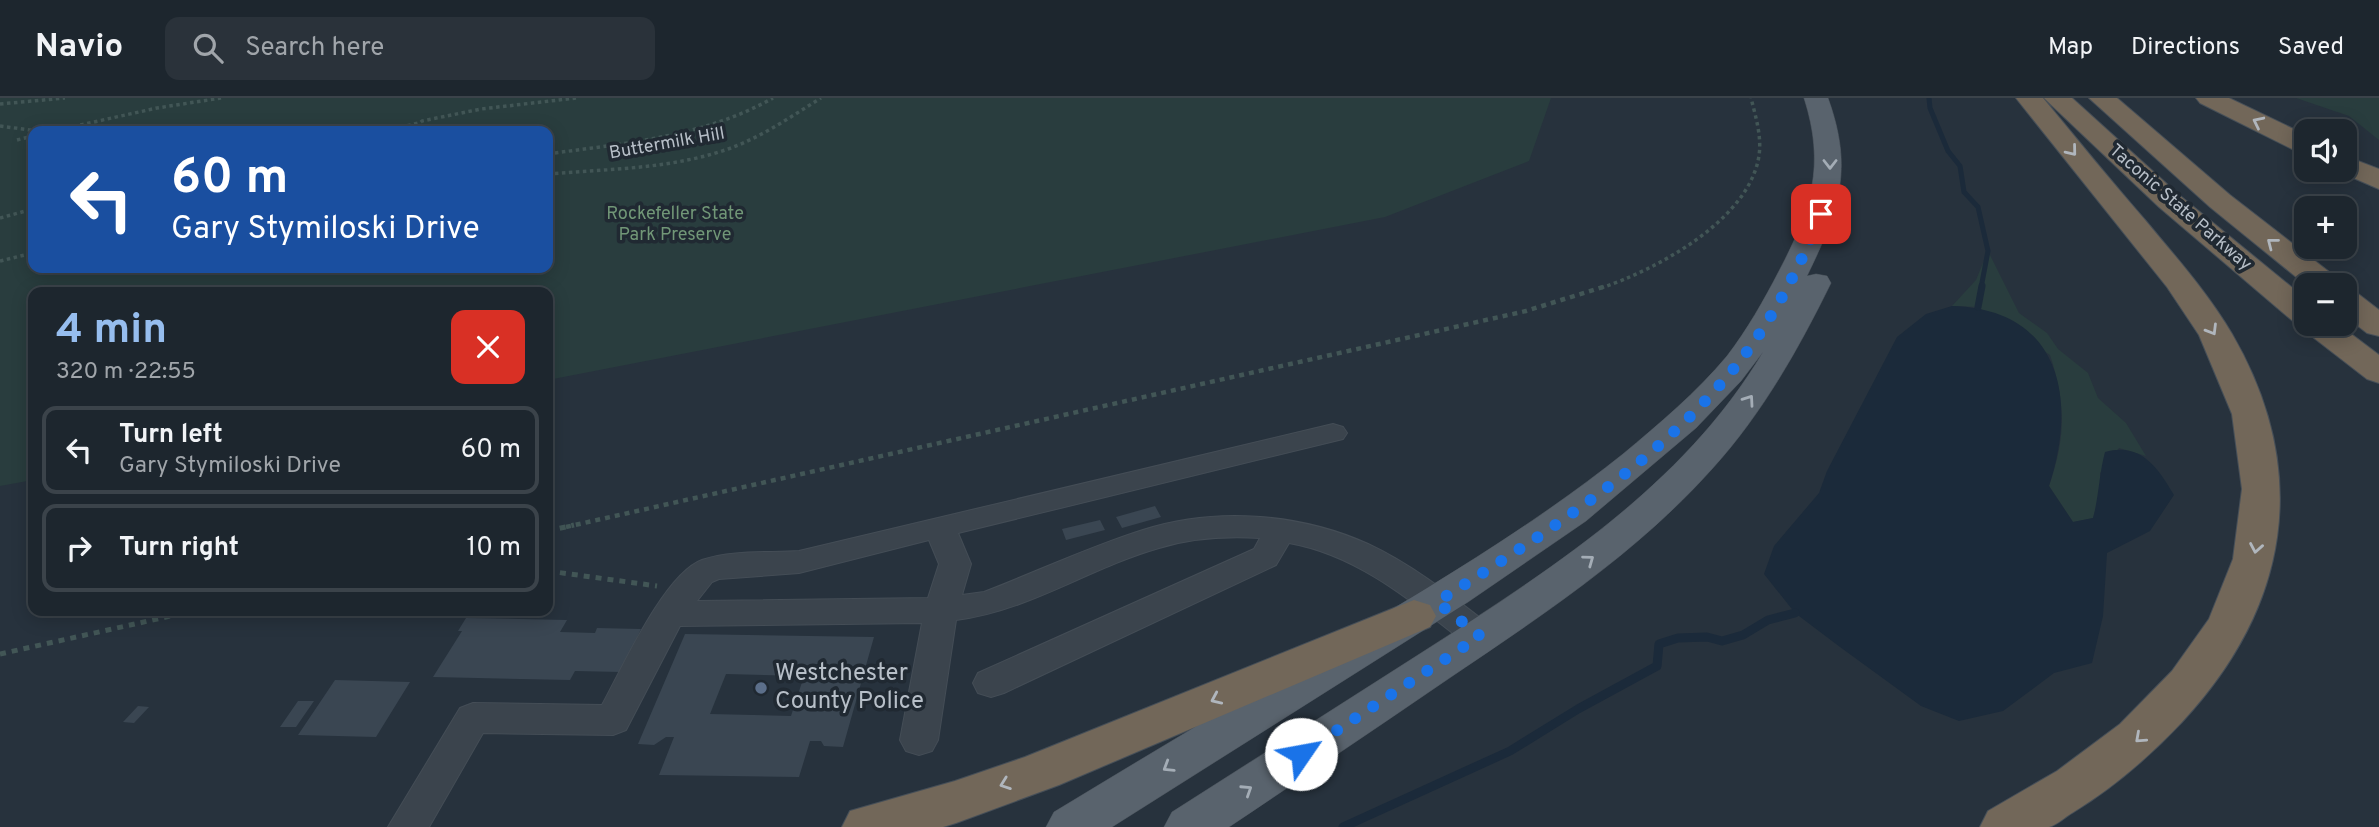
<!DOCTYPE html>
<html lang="en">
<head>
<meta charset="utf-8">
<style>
  :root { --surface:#1d262e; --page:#2a323a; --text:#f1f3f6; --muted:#a0a5aa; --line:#3b434a; --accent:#96bdee }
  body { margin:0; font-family:Overpass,sans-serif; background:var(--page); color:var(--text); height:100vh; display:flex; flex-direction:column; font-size:26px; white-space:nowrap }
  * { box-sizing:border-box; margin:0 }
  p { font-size:23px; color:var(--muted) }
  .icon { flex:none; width:38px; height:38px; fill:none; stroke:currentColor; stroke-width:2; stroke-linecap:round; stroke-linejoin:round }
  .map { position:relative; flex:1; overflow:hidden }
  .drawer { position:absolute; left:28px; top:189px; width:525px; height:329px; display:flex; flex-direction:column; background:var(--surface); border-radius:14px; box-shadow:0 4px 18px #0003,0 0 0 2px var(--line) }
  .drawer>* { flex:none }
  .banner { position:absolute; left:28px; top:28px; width:525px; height:147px; border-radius:14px; box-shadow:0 4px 18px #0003,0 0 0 2px var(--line); background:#1a4fa0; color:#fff; overflow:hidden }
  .fabs { position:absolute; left:2294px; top:21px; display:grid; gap:14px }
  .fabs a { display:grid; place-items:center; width:63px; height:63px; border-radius:14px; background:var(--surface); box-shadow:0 4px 18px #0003,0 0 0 2px var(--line); font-size:35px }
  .pin { position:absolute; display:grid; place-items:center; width:60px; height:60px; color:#fff; margin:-30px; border-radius:14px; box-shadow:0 4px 10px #0006 }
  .me { position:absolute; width:77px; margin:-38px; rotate:57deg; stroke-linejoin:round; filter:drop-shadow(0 0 5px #0008) }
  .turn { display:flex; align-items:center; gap:24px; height:147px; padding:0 28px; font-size:32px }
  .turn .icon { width:91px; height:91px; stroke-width:2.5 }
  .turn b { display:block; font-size:49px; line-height:60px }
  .round { display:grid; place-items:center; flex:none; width:74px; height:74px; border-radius:14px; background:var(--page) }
  .overview { display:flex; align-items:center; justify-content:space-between; height:119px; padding:0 28px }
  h1 { font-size:42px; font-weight:700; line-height:52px; color:var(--accent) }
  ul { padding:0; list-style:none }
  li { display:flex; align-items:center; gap:21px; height:88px; margin:0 14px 10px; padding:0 14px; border:4px solid var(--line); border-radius:14px }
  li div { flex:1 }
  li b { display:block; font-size:26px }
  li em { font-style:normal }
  header { display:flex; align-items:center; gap:42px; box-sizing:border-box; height:98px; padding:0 35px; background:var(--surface); border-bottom:2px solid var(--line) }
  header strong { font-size:33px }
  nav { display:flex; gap:38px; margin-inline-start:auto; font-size:24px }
  .search { width:490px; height:63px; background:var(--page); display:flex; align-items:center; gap:18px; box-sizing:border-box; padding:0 24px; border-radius:14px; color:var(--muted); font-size:26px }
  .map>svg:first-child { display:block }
  .green { fill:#293d3e; fill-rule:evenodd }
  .water { fill:#1b2a3a }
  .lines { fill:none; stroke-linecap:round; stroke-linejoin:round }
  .stream-far2 { stroke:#1b2a3a; stroke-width:5 }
  .stream-far1 { stroke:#1b2a3a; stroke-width:7 }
  .stream { stroke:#1b2a3a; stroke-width:9 }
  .building { fill:#3a4652; fill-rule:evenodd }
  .minor-casing { stroke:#444d56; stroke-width:2 }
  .major-casing { stroke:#444d56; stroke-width:1 }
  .highway-casing { stroke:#464f58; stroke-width:2 }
  .path-far2 { stroke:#425656; stroke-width:3.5; stroke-dasharray:3.5 3.5; stroke-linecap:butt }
  .path-far1 { stroke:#425656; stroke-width:4.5; stroke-dasharray:5 5; stroke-linecap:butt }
  .path { stroke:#425656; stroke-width:5; stroke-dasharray:6 6; stroke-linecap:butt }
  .minor { fill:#3b444d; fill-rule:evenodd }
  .major { fill:#59636d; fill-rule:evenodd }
  .highway { fill:#726759; fill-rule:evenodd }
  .oneway { stroke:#b0b6bd }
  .oneway2 { stroke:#a4adb6 }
  .route { stroke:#1a73e8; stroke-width:12; stroke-dasharray:0 21.6 }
  .service-dot { fill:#5c6f8a; stroke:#202932; stroke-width:2.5 }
  .labels { text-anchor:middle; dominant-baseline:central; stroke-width:7; stroke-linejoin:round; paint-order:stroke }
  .far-street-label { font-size:18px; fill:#b7bfc8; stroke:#202932 }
  .far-park-label { font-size:18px; fill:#719777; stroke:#202932 }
  .near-poi-label { font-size:24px; fill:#b7bfc8; stroke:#202932; text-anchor:start }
</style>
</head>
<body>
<header>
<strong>Navio</strong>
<div class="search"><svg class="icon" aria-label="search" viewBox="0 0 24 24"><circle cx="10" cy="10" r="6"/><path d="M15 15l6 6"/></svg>Search here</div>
<nav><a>Map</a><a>Directions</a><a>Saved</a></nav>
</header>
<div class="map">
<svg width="2379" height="729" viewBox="0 0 2379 729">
  <rect width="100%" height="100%" fill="#27323d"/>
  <path class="green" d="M0 0H1551L1529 63 1385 119 548 282V194H33V382L0 388ZM33 33H548V170H33Z
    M2296 0H2379V42L2349 18Z
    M1988 153 2019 215 2047 235 2058 251 2088 275 2098 300 2126 325 2146 358 2119 350 2100 375 2101 393 2093 420 2073 424 2049 388C2066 339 2066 306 2050 257L1978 209 1952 208 1976 182Z"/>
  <path class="water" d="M1952 208C2060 211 2078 300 2049 388L2073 424 2093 420C2099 398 2099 376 2105 354 2141 344 2158 370 2174 397L2150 433 2107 455 2103 518 2092 565 2054 575 2003 613 1959 623 1921 608 1840 549 1795 515 1764 476 1774 448 1819 395 1827 373 1897 239 1926 216Z"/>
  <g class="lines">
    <path class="stream-far2" d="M1929 0 1930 10 1948 53 1960 68 1964 94 1978 109 1988 153 1981 190"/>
    <path class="stream-far1" d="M1978 209 1982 188"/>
    <path class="stream" d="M1343 729 1510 653 1578 611 1657 568 1659 546 1678 540 1707 539 1722 543 1743 537 1768 522 1795 515"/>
  </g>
  <path class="building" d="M1155 408 1161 419 1122 430 1116 419Z
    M1100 422 1105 432 1066 442 1062 431Z
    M466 520 567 522 560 534 595 535 597 530 641 531 621 574 575 573 570 582 433 579 462 533H458Z
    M685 536 874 539 843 649 824 648 821 643H810L799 679 659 677 674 639H666L654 647 638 646ZM726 576 804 578 791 618 710 616Z
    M335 582 410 584 376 639 298 637Z
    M298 603H314L296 629H280Z
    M138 608 149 609 134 625 123 624Z"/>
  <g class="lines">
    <defs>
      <path id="minor" d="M1333 326 1343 329 1347 335 1343 341 958 435 971 466 962 497 984 494C1036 474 1089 449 1143 432 1215 409 1299 415 1368 446 1413 467 1453 499 1492 529L1497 538 1492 547 1480 551 1468 547C1414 505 1358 457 1289 445L1276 467 1004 595 991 599 978 595 973 585 978 575 1254 451 1260 440C1227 438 1191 440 1159 450 1089 470 1029 513 956 522L938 642 932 653 919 657 906 653 900 642 922 525 680 528 626 632 613 637 483 635 429 729H388L460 610 473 605 602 607C622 571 664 476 702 462 731 452 768 455 799 453ZM929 442 939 466 928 500 697 503 712 484 719 481 799 475Z"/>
      <path id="major" d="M1804 0H1828C1854 72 1839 112 1807 178L1816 176 1827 178 1831 185C1798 252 1762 316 1712 371 1636 456 1541 518 1448 581 1375 631 1302 680 1229 729H1164L1172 714C1254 662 1336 609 1418 557 1547 474 1683 389 1763 254L1741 283 1696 330 1586 423 1468 504 1112 729H1046L1054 714C1143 660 1233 606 1323 553 1426 491 1529 431 1623 356 1659 326 1697 294 1727 258 1747 232 1764 202 1779 173 1811 112 1826 68 1804 0Z"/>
      <path id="highway" d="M2016 0H2043C2077 41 2110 82 2145 122 2175 158 2208 195 2232 236 2312 374 2289 509 2182 624 2149 659 2113 690 2072 715 2065 719 2057 727 2049 729 2034 729 1997 729 1980 729L1988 713 2057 673 2120 626 2172 573 2209 521 2233 461 2242 391 2232 316 2199 237 2167 189Z
        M2044 0H2072L2179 97 2306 201V226H2338L2379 257V285L2367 281 2305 233 2300 226 2294 224 2159 109Z
        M2089 0H2117L2230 97 2337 180 2342 187H2306L2210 109Z
        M2196 0H2229L2306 37V55L2296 53 2200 5Z
        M2345 58 2379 71V91L2335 72H2345Z
        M2345 192 2357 195 2379 212V238L2367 235 2345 218Z
        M1414 502 1430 507 1436 518 1430 529 1059 687 956 725 943 729H842L850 713 955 683 1025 659Z"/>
    </defs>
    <use href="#minor" class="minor-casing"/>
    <use href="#major" class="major-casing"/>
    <use href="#highway" class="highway-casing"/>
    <path class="path-far2" d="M0 6 65 0
      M0 28 37 33
      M53 33 157 10 221 0
      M387 33 418 25
      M410 33 422 23 481 11 576 0
      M17 42 33 38
      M548 56C625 45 704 39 773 0
      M548 76C609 71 673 71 731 50 763 38 792 18 821 0
      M0 120 33 111
      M0 163 33 155
      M1601 190C1655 172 1744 125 1758 63 1763 42 1756 20 1751 0"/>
    <path class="path-far1" d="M566 429 1526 213 1606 188"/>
    <path class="path" d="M548 433 574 427
      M548 473 657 488
      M0 556 193 513"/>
    <use href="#minor" class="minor"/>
    <use href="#major" class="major"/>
    <use href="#highway" class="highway"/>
  </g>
  <defs><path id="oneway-chevron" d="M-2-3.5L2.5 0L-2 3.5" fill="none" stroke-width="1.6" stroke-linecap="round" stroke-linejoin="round" transform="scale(1.75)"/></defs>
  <g class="oneway">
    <use href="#oneway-chevron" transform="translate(2258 24) rotate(-154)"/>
    <use href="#oneway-chevron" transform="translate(2072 53) rotate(51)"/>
    <use href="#oneway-chevron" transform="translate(2272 145) rotate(-142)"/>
    <use href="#oneway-chevron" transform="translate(2212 232) rotate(59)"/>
    <use href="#oneway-chevron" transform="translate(2256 450) rotate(100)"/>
    <use href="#oneway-chevron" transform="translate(1216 601) rotate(156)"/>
    <use href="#oneway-chevron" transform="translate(2140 640) rotate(138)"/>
    <use href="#oneway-chevron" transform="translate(1005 686) rotate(160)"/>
  </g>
  <g class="oneway2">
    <use href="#oneway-chevron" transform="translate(1830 66) rotate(90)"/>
    <use href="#oneway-chevron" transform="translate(1749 302) rotate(-55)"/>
    <use href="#oneway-chevron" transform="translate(1589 462) rotate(-36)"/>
    <use href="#oneway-chevron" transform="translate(1168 669) rotate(148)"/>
    <use href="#oneway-chevron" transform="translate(1247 692) rotate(-33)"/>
  </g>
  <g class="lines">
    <path class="route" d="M1301 656 1480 538 1437 504C1544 436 1659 365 1739 264 1773 221 1801 167 1821 116"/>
  </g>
  <circle class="service-dot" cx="761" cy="590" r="7"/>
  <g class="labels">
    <g class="far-street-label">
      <text transform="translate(667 46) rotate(-10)">Buttermilk Hill</text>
      <text transform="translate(2180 110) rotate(41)">Taconic State Parkway</text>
    </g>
    <g class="far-park-label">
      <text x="675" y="116">Rockefeller State<tspan x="675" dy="21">Park Preserve</tspan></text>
    </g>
    <g class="near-poi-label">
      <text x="775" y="576">Westchester<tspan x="775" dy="28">County Police</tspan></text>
    </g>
  </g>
</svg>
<div class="fabs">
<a><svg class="icon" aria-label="sound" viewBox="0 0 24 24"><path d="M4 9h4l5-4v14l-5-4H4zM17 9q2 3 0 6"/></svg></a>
<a>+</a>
<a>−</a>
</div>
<div class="pin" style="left:1821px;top:116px;background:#d93025"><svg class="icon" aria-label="arrive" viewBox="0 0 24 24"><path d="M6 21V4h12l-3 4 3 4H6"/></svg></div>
<svg class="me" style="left:1301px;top:656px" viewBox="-20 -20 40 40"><circle r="19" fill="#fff"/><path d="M0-13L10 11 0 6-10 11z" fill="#1a73e8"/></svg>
<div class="banner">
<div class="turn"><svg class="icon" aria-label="left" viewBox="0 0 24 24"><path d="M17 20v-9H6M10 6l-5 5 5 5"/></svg><div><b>60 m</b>Gary Stymiloski Drive</div></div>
</div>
<section class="drawer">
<div class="overview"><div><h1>4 min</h1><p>320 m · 22:55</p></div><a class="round" style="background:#d93025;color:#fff"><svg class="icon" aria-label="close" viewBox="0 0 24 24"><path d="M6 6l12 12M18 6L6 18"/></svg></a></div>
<ul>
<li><svg class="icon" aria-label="left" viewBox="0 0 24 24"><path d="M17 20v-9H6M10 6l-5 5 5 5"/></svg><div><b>Turn left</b><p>Gary Stymiloski Drive</p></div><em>60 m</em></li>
<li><svg class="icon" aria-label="right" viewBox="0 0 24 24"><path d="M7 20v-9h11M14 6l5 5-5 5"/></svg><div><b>Turn right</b></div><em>10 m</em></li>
</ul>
</section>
</div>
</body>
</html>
